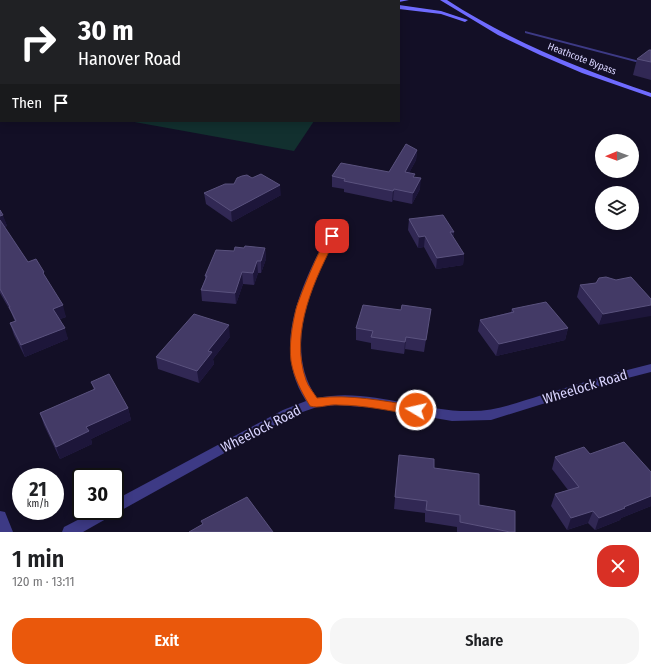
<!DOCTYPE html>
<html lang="en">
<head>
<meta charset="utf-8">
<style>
  :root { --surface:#fff; --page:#f6f6f6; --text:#202124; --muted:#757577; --accent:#ea580c }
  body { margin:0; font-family:"Fira Sans Condensed",sans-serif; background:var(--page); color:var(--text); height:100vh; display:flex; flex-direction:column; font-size:15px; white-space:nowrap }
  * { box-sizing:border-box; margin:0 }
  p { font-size:13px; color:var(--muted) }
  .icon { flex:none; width:22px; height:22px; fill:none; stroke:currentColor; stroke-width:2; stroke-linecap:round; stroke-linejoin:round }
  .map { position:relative; height:532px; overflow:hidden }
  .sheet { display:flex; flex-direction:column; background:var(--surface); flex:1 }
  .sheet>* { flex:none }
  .hud { position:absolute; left:0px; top:0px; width:400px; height:122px; box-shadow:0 2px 10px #0003; background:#202124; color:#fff; overflow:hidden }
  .needle { width:26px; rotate:269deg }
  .buttons { position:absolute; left:595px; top:134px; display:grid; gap:8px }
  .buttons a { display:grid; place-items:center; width:44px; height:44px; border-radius:50%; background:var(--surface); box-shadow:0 2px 10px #0003; font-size:20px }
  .speed { position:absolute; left:12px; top:468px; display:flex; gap:8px; font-size:20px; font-weight:700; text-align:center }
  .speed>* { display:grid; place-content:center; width:52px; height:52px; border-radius:50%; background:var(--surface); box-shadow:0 2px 10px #0003; line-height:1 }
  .speed small { font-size:10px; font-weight:400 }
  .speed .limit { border:2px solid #111; border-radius:6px; background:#fff; color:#111 }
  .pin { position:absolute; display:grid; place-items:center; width:34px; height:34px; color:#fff; margin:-17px; border-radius:8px; box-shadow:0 2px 6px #0006 }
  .me { position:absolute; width:44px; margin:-22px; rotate:279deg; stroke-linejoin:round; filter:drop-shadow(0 0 3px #0008) }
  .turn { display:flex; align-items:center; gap:14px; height:84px; padding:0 12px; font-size:18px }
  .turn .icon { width:52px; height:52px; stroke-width:2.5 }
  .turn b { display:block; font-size:28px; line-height:34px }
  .then { display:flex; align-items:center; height:38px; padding:0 12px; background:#0003; gap:8px; font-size:15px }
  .round { display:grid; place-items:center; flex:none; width:42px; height:42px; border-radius:16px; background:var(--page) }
  .headline { display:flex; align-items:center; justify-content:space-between; height:68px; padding:0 12px }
  h1 { font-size:24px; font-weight:600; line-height:30px }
  .cta { display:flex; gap:8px; margin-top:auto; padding:8px 12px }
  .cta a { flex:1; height:46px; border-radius:16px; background:var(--accent); color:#fff; font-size:16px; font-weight:600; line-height:46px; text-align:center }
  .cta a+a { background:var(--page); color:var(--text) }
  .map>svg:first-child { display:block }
  .green { fill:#12302f }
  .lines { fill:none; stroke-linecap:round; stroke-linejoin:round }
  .service { fill:#3d3a85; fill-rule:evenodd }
  .minor { fill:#3d3a85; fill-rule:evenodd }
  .secondary { fill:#6f6bff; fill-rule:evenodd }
  .wall { fill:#312854 }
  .shaded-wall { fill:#1d163a }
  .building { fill:#433a66; stroke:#5a527e }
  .route { fill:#ea580c; stroke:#983908 }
  .labels { text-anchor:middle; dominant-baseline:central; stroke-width:4; stroke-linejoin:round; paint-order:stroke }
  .far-street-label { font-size:10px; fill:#d9d4ff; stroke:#130f26 }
  .near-street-label { font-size:14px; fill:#d9d4ff; stroke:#130f26 }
</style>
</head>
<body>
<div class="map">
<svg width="651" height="532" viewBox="0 0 651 532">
  <rect width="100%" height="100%" fill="#130f26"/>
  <path class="green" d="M0 0H89L98 1H1V98Z
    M129 121H314L294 151Z"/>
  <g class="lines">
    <path class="service" d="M213 0H229L227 1H212Z
      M270 0H276L277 1H271Z
      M525 31 651 64V66L525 33Z"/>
    <path class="minor" d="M332 233 337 236C312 284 282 348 317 398 368 387 420 412 471 411 496 411 519 402 542 395 578 384 614 373 651 364V372L616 381 491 420 452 421 376 408 337 405 317 407 291 416 120 511 114 513 113 515 83 532H62L64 527 95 511H115V500L283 410 306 401C271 348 301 286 327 236Z
      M0 511 5 512 13 532H0Z"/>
    <path class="secondary" d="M120 0H135L136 1H121Z
      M390 0H409L399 2 389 1Z
      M440 0H447C510 41 580 69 651 93V97L582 73 540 55 498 35Z
      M399 5 441 11 468 20 465 22 441 14 399 9Z"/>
  </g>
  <path class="wall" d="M651 50V80L633 75 637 59Z
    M417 150 416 160 409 173 414 177 420 189 412 204 393 200 392 202 344 192V189L332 187V176L389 172Z
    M204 193 281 195 232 222 206 204Z
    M0 210 7 226 4 227 28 262 46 278 66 317 60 319 68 339 25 357 14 335 10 323 15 322 11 312 0 293Z
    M409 219 454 232 453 237 464 254 463 265 436 269 424 247 418 248 408 230Z
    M265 248 266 259 261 273H258L254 285 243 284 236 304 202 301 201 290 205 279V276L234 251Z
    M616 280 599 325 577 297 580 285Z
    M512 309 568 328 565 340 496 356 478 331 480 320 511 312Z
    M429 320 424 352 405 349 404 354 371 349V343L356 340V328Z
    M230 337 213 359 214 364 199 383 158 369 156 357Z
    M91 382 128 408 131 420 91 439 92 444 60 459 44 425 40 413 94 390Z
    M590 454 651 472V506L621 518 620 520 595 530 588 523 567 530 551 506 555 494 568 490 552 469 555 457Z
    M399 455 434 468 479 505 515 532H457V527L425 522V513L394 509Z"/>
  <path class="shaded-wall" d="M417 150 416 160 404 183 405 172Z
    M421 178 420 189 412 204 413 193Z
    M280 185 281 195 232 222 231 211Z
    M394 189 393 200 392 202 393 191Z
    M3 215 7 226 1 228 0 224V216Z
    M450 232H454L452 243Z
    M425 236 424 247 418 248 419 237Z
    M265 248 266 259 261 273V261Z
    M464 254 463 265 436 269 437 258Z
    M257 261 258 273 254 285 253 273Z
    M242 272 243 284 236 304 235 293Z
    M63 305 66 317 57 320 53 309Z
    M651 305V316L599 325 603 314Z
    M229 325 230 337 213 359 214 364 199 383 197 371 208 351Z
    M65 328 68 339 25 357 21 345Z
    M568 328 565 340 496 356 499 344Z
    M406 337 405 349 404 354 405 342Z
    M128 408 131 420 91 439 92 444 60 459 56 447 86 427Z
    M651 496V506L621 518 620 520 595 530 599 518 624 507Z
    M593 511 588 523 567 530 571 518Z"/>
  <path class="building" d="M649 50H651V62L637 59Z
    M406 144 417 150 405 172 415 174 413 177 421 178 413 193 394 189 393 191 344 181 345 179 332 176 341 163 389 172Z
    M261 174 280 185 231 211 204 193 225 184H234L237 178 242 176 247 175 252 178Z
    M0 210 3 215 0 216Z
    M443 215 454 232H450L464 254 437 258 425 236 419 237 409 219Z
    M0 220 28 262 36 259 44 272 43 273 63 305 53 309 65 328 21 345 10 323 16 321 9 307H10L0 289Z
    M245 246 265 248 261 261H257L253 273 242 272 235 293 201 290 207 276H205L216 250 234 251 235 247 244 248Z
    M606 277 616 280 631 277 651 299V305L603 314 580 285 596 283 599 278Z
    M546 302 568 328 499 344 480 320 514 312 512 309Z
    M363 305 401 310 402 305 431 309 426 340 406 337 405 342 371 337 373 331 356 328Z
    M194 314 229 325 208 351 212 352 197 371 156 357Z
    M109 374 128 408 86 427 89 431 56 447 40 413 95 389 91 382Z
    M624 442 651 472V496L624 507 625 508 599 518 593 511 571 518 555 494 579 487 555 457 584 447 590 454Z
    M399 455 434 459V468L479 474V505L515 511V532H510L460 522V515L426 510 427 501 395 497Z
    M247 497 273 532H189L203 524 201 521Z"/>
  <path class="route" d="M332 233 337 236C315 278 289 332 306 380 308 386 313 392 317 398 350 394 383 401 416 406L420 407 421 410 420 414 416 415C390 411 364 405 338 405 328 404 319 409 310 406 301 391 294 378 291 361 289 344 292 326 296 309 299 298 324 235 332 233Z"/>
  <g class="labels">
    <g class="far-street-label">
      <text transform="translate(582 59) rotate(21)">Heathcote Bypass</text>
    </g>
    <g class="near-street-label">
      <text transform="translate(585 387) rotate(-17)">Wheelock Road</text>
      <text transform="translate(261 429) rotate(-27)">Wheelock Road</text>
    </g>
  </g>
</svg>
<div class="buttons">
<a><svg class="needle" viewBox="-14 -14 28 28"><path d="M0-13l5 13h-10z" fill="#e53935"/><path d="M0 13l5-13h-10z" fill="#757577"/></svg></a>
<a><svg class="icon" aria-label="layers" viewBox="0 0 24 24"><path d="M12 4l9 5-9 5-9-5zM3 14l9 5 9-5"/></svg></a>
</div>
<div class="speed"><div>21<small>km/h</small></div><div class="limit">30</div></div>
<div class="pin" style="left:332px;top:236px;background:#d93025"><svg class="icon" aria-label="arrive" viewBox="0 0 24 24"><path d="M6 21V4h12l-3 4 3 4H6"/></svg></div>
<svg class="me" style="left:416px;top:410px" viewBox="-20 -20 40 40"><circle r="17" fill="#ea580c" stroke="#fff" stroke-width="3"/><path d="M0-11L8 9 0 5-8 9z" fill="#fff"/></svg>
<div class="hud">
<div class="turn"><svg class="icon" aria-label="right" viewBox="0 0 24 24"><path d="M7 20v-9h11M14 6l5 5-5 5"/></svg><div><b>30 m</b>Hanover Road</div></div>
<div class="then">Then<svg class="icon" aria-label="arrive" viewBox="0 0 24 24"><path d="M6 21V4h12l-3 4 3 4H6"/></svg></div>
</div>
</div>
<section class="sheet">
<div class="headline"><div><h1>1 min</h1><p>120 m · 13:11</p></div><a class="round" style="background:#d93025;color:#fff"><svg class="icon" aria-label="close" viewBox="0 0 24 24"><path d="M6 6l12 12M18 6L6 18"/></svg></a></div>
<div class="cta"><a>Exit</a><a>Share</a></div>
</section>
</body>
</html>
